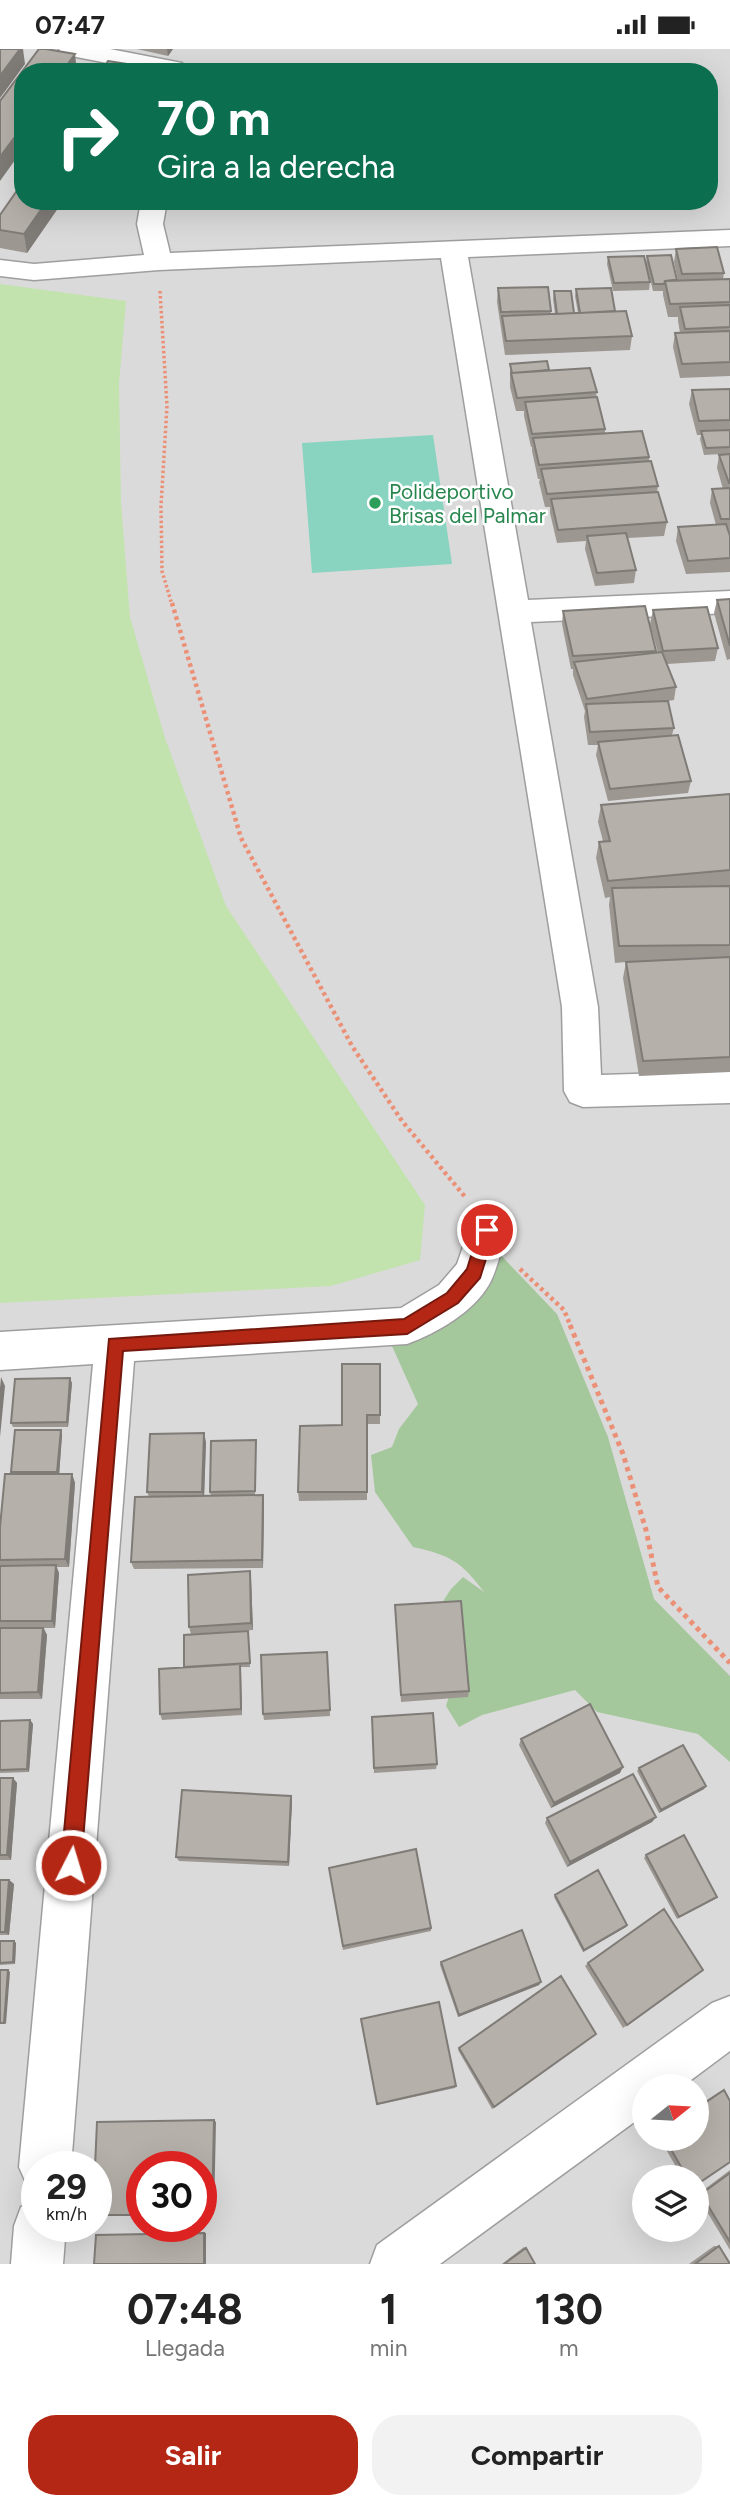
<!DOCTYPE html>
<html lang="es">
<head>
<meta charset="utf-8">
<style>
  :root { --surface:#fff; --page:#f2f2f2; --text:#222; --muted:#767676; --accent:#b42715 }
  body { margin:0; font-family:Figtree,sans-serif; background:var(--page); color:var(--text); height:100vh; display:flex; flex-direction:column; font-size:26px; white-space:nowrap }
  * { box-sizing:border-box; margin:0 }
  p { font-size:23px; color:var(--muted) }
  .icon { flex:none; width:38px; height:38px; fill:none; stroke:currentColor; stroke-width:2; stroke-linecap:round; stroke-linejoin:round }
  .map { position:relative; height:2215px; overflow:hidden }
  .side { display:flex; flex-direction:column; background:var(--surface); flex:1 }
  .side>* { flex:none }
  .banner { position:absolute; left:14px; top:14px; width:704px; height:147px; border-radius:28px; box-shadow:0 7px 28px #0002; background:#0b6e4f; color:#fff; overflow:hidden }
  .needle { width:46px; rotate:72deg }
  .tools { position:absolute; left:632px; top:2025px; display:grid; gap:14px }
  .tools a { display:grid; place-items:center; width:77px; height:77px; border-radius:50%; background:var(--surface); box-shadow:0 7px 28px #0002; font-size:35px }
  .speed { position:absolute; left:21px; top:2102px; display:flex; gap:14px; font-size:35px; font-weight:700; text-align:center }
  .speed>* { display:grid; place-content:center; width:91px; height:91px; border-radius:50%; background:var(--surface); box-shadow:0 7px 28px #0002; line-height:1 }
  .speed small { font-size:18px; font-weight:400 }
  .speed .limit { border:10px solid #d22; background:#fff; color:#111 }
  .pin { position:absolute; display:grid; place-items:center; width:60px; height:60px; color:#fff; margin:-30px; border:4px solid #fff; border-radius:50%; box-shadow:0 2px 7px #0007 }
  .me { position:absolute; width:77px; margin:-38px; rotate:5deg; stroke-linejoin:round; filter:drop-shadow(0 0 5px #0008) }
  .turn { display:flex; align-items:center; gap:24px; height:147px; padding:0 28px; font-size:32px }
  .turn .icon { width:91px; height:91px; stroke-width:2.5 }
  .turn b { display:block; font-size:49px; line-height:60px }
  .eta { display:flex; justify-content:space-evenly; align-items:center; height:119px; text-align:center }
  .eta b { font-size:42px; font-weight:700; line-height:49px }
  .primary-button { display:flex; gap:14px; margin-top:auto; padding:14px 28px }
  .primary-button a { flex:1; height:80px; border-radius:28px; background:var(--accent); color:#fff; font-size:28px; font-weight:700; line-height:80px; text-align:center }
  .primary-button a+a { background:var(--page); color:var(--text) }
  .status { display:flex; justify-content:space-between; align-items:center; height:49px; padding:0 35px; background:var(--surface); direction:ltr }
  .status svg { height:19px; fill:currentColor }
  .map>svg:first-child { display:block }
  .residential { fill:#dbdada; fill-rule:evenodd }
  .grass { fill:#c2e2ae }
  .forest { fill:#a4c89c }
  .pitch { fill:#89d4c0 }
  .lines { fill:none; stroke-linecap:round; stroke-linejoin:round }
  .minor-casing { stroke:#9e9e9e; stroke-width:3 }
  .path-far2 { stroke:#eb9077; stroke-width:3.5; stroke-dasharray:2.5 2.5; stroke-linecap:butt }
  .path-far1 { stroke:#eb9077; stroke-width:4.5; stroke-dasharray:3.5 3.5; stroke-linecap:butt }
  .path { stroke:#eb9077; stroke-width:5; stroke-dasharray:4.5 4.5; stroke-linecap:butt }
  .minor { fill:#fff; fill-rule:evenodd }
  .wall { fill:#9d9792 }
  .shaded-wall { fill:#7f7b77 }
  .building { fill:#b6b0aa; stroke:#7f7b77; stroke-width:2 }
  .route { fill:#b42715; stroke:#75190e; stroke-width:2 }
  .leisure-dot { fill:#2e9e5b; stroke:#fff; stroke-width:2.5 }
  .labels { text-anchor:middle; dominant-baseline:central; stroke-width:5; stroke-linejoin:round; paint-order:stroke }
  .far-leisure-label { font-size:21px; fill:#27864d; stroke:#fff; text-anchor:start }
</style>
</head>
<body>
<div class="status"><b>07:47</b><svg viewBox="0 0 49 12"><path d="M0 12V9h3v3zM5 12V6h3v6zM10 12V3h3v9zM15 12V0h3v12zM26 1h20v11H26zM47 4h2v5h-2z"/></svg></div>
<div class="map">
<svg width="730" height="2215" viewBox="0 0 730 2215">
  <rect width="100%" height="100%" fill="#edebe3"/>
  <path class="residential" d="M0 0H730V2215H0ZM23 23H709V152H23ZM644 2037H696V2090H644ZM37 2118H96V2177H37ZM142 2118H201V2177H142ZM644 2128H696V2180H644Z"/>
  <path class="grass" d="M0 235 126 252 119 335 121 454 130 568 165 689 226 857 425 1156 420 1211 331 1237 0 1254Z"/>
  <path class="forest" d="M493 1198 557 1265 608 1388 654 1550 730 1627V1713L698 1685 597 1663 575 1641 482 1666 459 1678 446 1657 460 1612 432 1569 451 1540 463 1528 484 1543C462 1513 450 1506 413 1498L375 1443 371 1406 392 1398 399 1380 418 1355 392 1297 414 1281Z"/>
  <path class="pitch" d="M433 386 452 515 312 524 302 394Z"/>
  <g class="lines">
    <defs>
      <path id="minor" d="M59 0H110L182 14 185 19 183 23H154L71 7 62 5Z
        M141 152H167L163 175 170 204 730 181V197L468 208 528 551 730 542V564L531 573 598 958 601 1026 730 1022V1054L583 1058 570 1053 564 1042 562 958 441 209 159 221 34 231 0 227V211L34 215 144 206 137 175Z
        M487 1164 501 1169 507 1181C502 1198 498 1218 490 1234 474 1263 437 1284 407 1295L134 1312 71 2118H37V2140L27 2136 19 2118 93 1315 0 1321V1283L401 1259 439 1236 457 1215 473 1169Z
        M730 1947V2002L683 2037H644V2066L440 2215H370L377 2196 712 1954Z
        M37 2152V2177H66L63 2215H11L14 2177 21 2158Z"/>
    </defs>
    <use href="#minor" class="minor-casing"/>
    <path class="path-far2" d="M160 242 167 357 161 457 162 522 172 556"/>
    <path class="path-far1" d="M172 554 241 789 352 997 402 1072 466 1149
      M520 1220 564 1261 571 1278"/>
    <path class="path" d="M570 1276 623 1405 646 1481 658 1538 730 1614"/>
    <use href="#minor" class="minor"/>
  </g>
  <path class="wall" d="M137 0H173L168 7Z
    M23 152H63L27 204 0 199V166Z
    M676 200 724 224 723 230H730V327L680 329 673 298 675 284H680L678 272V268H668L663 246V242H653L646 214 647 207 678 231 674 213Z
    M608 208 650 233 649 241 613 242 607 215Z
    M498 239 551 262V265H555L553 250 554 242 574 264H578L575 247 576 240 615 262 632 287 630 301 505 306 497 253Z
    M510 315 549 321 597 343 596 348 605 380V384L649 408V412L658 437 657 443 667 473 664 487 628 489 636 521 634 534 595 537 585 500 586 492 557 494 550 464V458H545L539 433 540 430H538L532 402V398H531L524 367V362H516L510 338Z
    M730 340V483H729L730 485V523L686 525 676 492 678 478 716 476 710 454 712 440H723L717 419 719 406 721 405 704 406 700 390 701 386H697L689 355 692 341Z
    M730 550V610L727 611 714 564 717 551Z
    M653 561 718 599 715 612 667 615 676 638 674 651 668 652 674 679 672 686 691 732 688 744 608 752 596 706 598 696H588L584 668 585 662 573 626V620H571L562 575 563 562 656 602V604H658L650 575Z
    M730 745V1023L639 1027 623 929 626 913 615 914 609 856 610 848 605 849 596 809 599 793 603 792 598 773 601 756Z
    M380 1315V1375H367V1451L299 1452 298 1443 342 1376Z
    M72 1334 68 1378H13L11 1374Z
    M61 1381 62 1386 59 1425H72L75 1434 69 1518H56L59 1524 55 1579H44L47 1586 42 1650H0V1478L12 1425 11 1423Z
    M256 1391 255 1446H263L264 1454 263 1519 134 1520 131 1513 149 1448 147 1443 206 1393 204 1447H211L210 1443Z
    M251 1530 253 1581 191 1585 189 1578Z
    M395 1556 469 1642 468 1648 401 1653Z
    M248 1582 250 1618H240L242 1666 162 1671 160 1665 184 1618Z
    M327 1603 330 1667 264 1671 263 1665Z
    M372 1668 437 1715 436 1720 374 1724Z
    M30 1671 33 1675 29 1723 0 1724V1672Z
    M521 1690 620 1724 551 1759 519 1696Z
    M639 1719 706 1737 704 1740 659 1764 637 1722Z
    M0 1729H13L17 1734 11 1811H0Z
    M291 1747 292 1752 289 1817 179 1812 176 1808Z
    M656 1768 652 1773 567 1818 545 1774 547 1769Z
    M646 1806 715 1850 677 1870 644 1809Z
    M329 1819 431 1879V1882L343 1901Z
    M0 1831H9L14 1835 9 1886H0Z
    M555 1846 626 1878 583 1903 554 1848Z
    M0 1892H14L16 1894 15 1915 0 1916Z
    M441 1913 541 1933 539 1936 458 1968 440 1916Z
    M588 1914 703 1921 623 1979 585 1917Z
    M361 1973 456 2037 455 2039 377 2056Z
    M596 1985 492 2060 458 2001 459 1999Z
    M724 2041 696 2128H682L660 2090H696V2058L719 2043Z
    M730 2121V2201L697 2146Z
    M714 2197H719L730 2215H689Z
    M524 2198 526 2199 535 2215H502Z"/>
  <path class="shaded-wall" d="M20 0H23L25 15 0 49V27Z
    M167 0H173L168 7Z
    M75 5 77 23H62Z
    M23 77V100L0 132V108Z
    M47 152H63L27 204 24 185Z
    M1 1328 5 1337 0 1388V1339Z
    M70 1329 72 1334 68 1378 67 1373Z
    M61 1381 62 1386 59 1428 57 1423Z
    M204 1384 206 1393 204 1451 202 1443Z
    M72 1425 75 1434 69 1518 65 1510Z
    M263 1446 264 1454 263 1519 262 1511Z
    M56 1516 59 1524 55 1579 52 1572Z
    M250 1522 251 1530 253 1581 251 1574Z
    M43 1579 47 1586 42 1650 38 1643Z
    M240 1615 241 1621 242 1666 241 1660Z
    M30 1671 33 1675 29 1723 27 1720Z
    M623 1718 620 1724 551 1759 554 1754Z
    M13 1729 17 1734 11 1811 7 1806Z
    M706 1737 704 1740 659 1764 661 1761Z
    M291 1747 292 1752 289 1817 288 1813Z
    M656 1768 652 1773 567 1818 570 1813Z
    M9 1831 14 1835 9 1886 5 1883Z
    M627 1876 626 1878 583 1903 584 1901Z
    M14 1892 16 1894 15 1915 13 1913Z
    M8 1921 10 1923 6 1975 4 1974Z
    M541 1933 539 1936 458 1968 459 1966Z
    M214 2071 216 2073 214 2165 212 2164Z
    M204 2184H206V2215H204Z"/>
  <path class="building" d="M0 0H20L0 27Z
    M39 0H46L75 5 62 23H23V77L0 108V52Z
    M108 12 140 17 136 23H101Z
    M23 133V152H47L24 185 0 181V166Z
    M717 198 724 224 682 225 676 200Z
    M671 206 677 231 665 232 664 235H654L647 207Z
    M644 207 650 233 614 234 608 208Z
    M730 230V253L670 255 665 232Z
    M548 238 551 262 501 263 498 239Z
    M611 239 615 262 580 264 576 240Z
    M554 242H571L574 264 557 265Z
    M730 256V278L685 280 680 258Z
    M626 262 632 287 506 292 502 267Z
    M730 282V313L682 315 675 284Z
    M547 312 549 321 512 324 510 315Z
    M590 319 597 343 517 349 511 324Z
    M730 340V371L699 372 692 341Z
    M597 348 605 380 532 385 525 353Z
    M730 381V398L706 399 701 382Z
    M642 382 649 408 539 416 533 389Z
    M730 405V434H729L719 406Z
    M651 412 658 437 547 445 541 420Z
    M730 439V470H721L712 440Z
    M658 443 667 473 558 481 551 450Z
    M726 475 730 487V509L688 512 678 478Z
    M626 484 636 521 597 524 587 487Z
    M730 550V597L717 551Z
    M645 557 656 602 573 607 563 562Z
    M707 558 718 599 663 602 653 561Z
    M662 603 676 638 587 650 574 613Z
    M668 652 674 679 590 683 586 655Z
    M678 686 691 732 610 740 598 693Z
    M730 745V821L608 832 599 793 610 792 601 756Z
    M730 837V896L619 897 612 839Z
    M730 908V1008L643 1012 626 913Z
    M342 1315H380V1366H367V1443H298L300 1377 342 1376Z
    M70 1329 67 1373 11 1374 15 1330Z
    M15 1381H61L57 1423H11Z
    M204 1384 202 1443H147L150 1385Z
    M256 1391 255 1442 210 1443 211 1392Z
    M5 1425H72L65 1510 0 1511V1478Z
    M263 1446 262 1511 131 1513 135 1448Z
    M56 1516 52 1572H0V1517Z
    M250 1522 251 1574 189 1578 188 1526Z
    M461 1552 469 1642 401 1646 395 1556Z
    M0 1579H43L38 1643 0 1644Z
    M248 1582 250 1614 184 1618V1586Z
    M327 1603 330 1661 263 1665 261 1606Z
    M240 1615 241 1660 160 1665 159 1620Z
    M590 1655 623 1718 554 1754 521 1690Z
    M433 1664 437 1715 374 1719 372 1668Z
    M30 1671 27 1720 0 1721V1672Z
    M683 1696 706 1737 661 1761 639 1719Z
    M633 1725 656 1768 570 1813 547 1769Z
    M0 1729H13L7 1806H0Z
    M182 1741 291 1747 288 1813 176 1808Z
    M684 1786 717 1848 679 1868 646 1806Z
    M416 1800 431 1879 343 1897 329 1819Z
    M598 1821 627 1876 584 1901 555 1846Z
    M0 1831H9L5 1883H0Z
    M664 1860 703 1921 627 1976 588 1914Z
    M522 1881 541 1933 459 1966 441 1913Z
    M0 1892H14L13 1913 0 1914Z
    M0 1921H8L4 1974H0Z
    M561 1927 596 1985 494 2058 459 1999Z
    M439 1953 456 2037 377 2055 361 1970Z
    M724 2041 730 2052V2113L696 2136V2128H687L665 2090H696V2060Z
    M214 2071 212 2164 201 2165V2118H142V2166H96V2118H95L97 2073Z
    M730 2124V2193L701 2145Z
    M204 2184V2215H94L96 2186Z
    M719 2197 730 2215H695Z
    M526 2199 535 2215H504Z"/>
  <path class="route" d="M487 1174 493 1176 495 1181 480 1229 458 1254 407 1285 123 1302 81 1816 78 1823 71 1826 64 1823 61 1816 109 1290 404 1270 447 1244 467 1220 479 1181 481 1176Z"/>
  <circle class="leisure-dot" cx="375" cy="454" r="7"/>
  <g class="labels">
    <g class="far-leisure-label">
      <text x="389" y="442">Polideportivo<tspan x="389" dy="24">Brisas del Palmar</tspan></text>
    </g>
  </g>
</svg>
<div class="tools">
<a><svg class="needle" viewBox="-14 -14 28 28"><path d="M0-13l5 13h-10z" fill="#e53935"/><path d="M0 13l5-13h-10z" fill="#767676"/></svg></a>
<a><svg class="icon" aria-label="layers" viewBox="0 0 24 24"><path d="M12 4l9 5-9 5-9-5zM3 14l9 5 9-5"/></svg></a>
</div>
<div class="speed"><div>29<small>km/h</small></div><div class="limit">30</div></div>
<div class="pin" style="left:487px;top:1181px;background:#d93025"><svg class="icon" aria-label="arrive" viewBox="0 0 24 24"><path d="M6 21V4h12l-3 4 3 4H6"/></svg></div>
<svg class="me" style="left:71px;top:1816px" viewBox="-20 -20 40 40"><circle r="17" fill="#b42715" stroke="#fff" stroke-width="3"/><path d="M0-11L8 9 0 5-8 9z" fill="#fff"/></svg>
<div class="banner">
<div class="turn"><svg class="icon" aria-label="right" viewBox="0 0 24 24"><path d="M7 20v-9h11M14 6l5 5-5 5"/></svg><div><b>70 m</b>Gira a la derecha</div></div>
</div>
</div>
<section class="side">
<div class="eta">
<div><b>07:48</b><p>Llegada</p></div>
<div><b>1</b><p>min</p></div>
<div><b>130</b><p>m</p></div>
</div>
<div class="primary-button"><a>Salir</a><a>Compartir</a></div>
</section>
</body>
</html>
